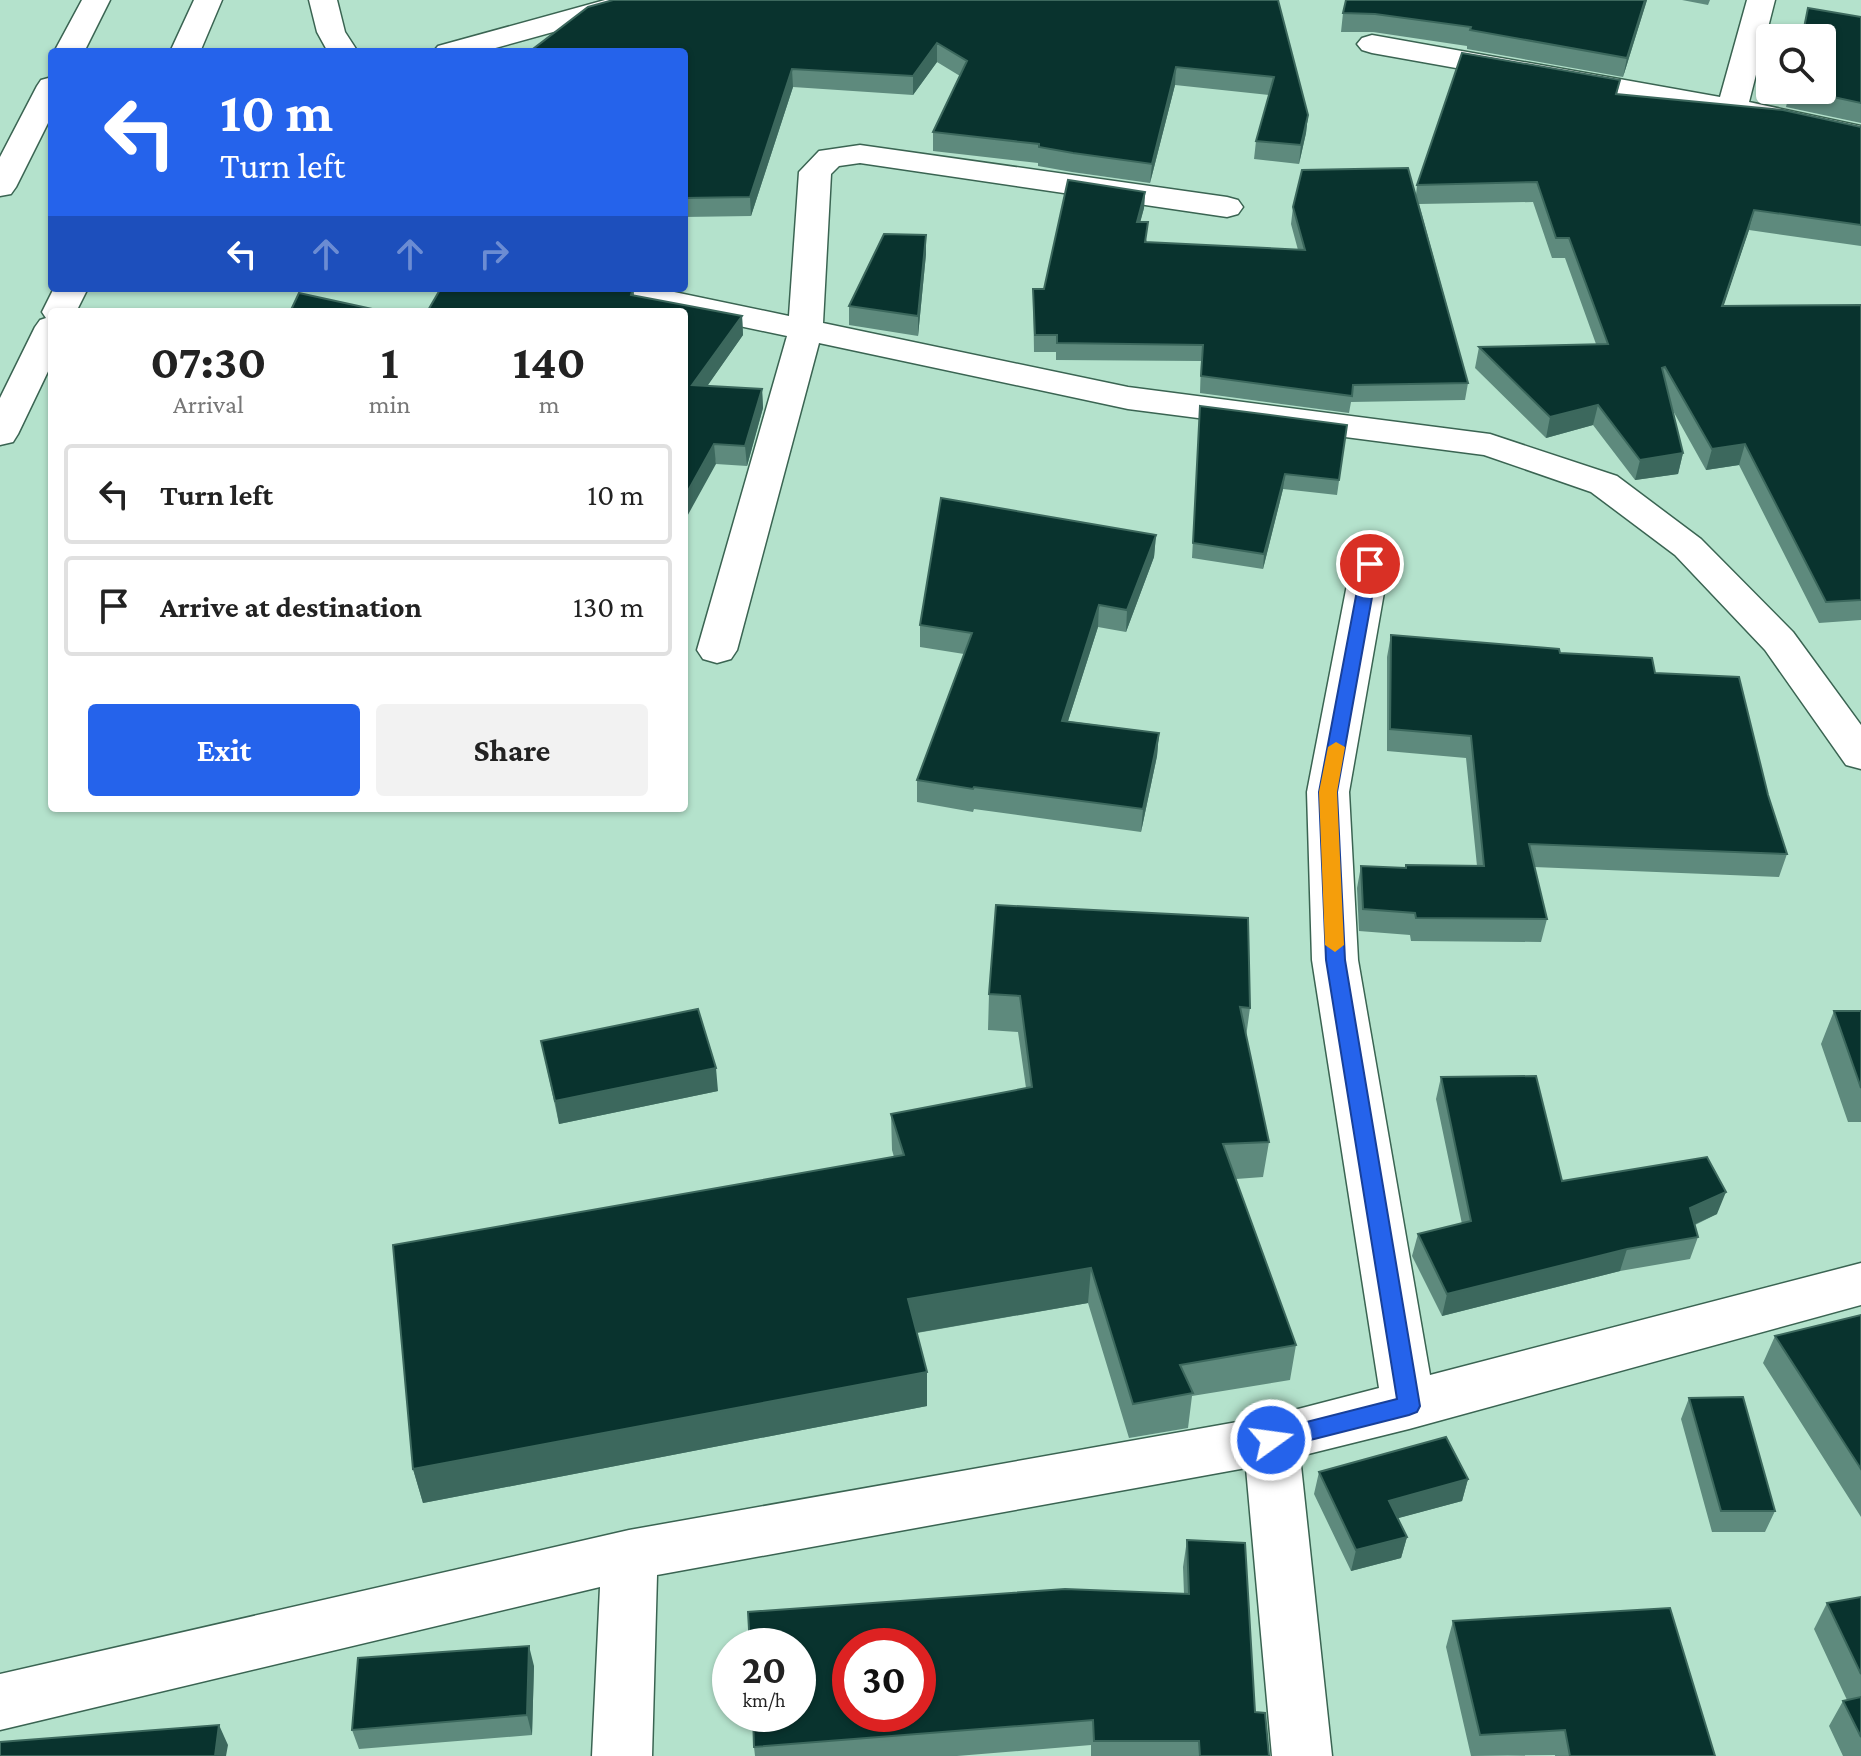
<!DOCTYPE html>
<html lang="en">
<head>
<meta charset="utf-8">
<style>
  :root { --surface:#fff; --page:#f2f2f2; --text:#222; --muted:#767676; --line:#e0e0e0; --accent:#2563eb }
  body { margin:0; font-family:"Crimson Pro",serif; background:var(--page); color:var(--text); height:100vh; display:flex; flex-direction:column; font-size:30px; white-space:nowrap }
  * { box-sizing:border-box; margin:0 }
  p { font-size:26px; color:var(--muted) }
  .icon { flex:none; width:44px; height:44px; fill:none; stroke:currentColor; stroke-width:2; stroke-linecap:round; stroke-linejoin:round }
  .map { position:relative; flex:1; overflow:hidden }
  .panel { position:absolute; left:48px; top:308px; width:640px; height:504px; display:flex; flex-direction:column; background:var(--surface); border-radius:8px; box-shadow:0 2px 6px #0004 }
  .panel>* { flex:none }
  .hud { position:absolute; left:48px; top:48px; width:640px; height:244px; border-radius:8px; box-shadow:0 2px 6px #0004; background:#2563eb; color:#fff; overflow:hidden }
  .buttons { position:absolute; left:1756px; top:24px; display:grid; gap:16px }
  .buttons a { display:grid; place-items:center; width:80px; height:80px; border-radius:8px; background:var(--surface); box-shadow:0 2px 6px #0004; font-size:40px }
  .speed { position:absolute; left:712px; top:1628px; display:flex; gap:16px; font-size:40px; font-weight:700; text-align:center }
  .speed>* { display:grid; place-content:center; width:104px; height:104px; border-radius:50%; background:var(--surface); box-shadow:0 2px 6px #0004; line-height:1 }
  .speed small { font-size:20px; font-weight:400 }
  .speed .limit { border:12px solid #d22; background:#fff; color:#111 }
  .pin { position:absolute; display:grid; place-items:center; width:68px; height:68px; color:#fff; margin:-34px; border:4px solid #fff; border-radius:50%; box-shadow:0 2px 8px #0007 }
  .me { position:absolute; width:88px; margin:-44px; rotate:76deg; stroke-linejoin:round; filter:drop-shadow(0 0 6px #0008) }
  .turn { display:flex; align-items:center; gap:28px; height:168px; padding:0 40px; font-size:36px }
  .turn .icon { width:104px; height:104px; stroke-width:2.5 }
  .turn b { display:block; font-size:56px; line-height:68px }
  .lanes { display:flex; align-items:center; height:76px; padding:0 40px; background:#0003; justify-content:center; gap:40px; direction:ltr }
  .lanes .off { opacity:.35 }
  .eta { display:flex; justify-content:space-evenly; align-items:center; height:136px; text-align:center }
  .eta b { font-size:48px; font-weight:700; line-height:56px }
  .action { display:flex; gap:16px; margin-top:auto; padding:16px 40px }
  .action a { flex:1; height:92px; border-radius:8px; background:var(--accent); color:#fff; font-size:32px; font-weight:700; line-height:92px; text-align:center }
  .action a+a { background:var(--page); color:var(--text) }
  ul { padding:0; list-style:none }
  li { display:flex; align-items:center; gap:24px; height:100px; margin:0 16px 12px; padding:0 24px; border:4px solid var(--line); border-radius:8px }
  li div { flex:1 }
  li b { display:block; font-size:30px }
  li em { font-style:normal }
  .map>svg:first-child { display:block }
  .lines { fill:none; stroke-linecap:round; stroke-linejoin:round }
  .minor-casing { stroke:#3a6452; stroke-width:3 }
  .motorway-casing { stroke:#3a6452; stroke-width:3 }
  .minor { fill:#fff; fill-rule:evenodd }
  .motorway { fill:#fff; fill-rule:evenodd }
  .wall { fill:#5e8a7d }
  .shaded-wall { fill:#3c685d }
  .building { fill:#09332e; stroke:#3c685d; stroke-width:2; fill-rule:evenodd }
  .route { fill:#2563eb; stroke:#184099; stroke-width:2 }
  .slow { fill:#f59e0b }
</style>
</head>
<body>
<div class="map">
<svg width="1861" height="1756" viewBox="0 0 1861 1756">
  <rect width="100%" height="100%" fill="#b4e2cc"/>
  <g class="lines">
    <defs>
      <path id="minor" d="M309 0H337L345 32 358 52H328L317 32Z
        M605 0H651L647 6 481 52H433L438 46Z
        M1747 0H1775L1749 102 1861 126V144L1732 117 1372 53 1362 50 1357 44 1362 38 1372 35 1720 97Z
        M860 145 1227 197 1238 200 1243 207 1238 214 1227 217 860 163 839 166 831 174 823 323 1128 387 1490 434 1617 476 1701 539 1793 632 1861 725V769L1846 765 1765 650 1675 555 1591 492 1484 455 1128 409 819 343 737 650 731 659 717 663 703 659 697 650 787 336 607 298 595 295 590 288H655L789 316 799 172 819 151Z
        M1370 552 1384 556 1389 564 1349 792 1358 960 1430 1375 1861 1263V1305L1409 1429 1300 1456 1332 1756H1272L1246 1468 657 1575 652 1756H592L600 1587 0 1730V1674L629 1530 1271 1416 1379 1388 1312 960 1307 792 1351 564 1356 556Z"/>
      <path id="motorway" d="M82 0H110L84 52H54Z
        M194 0H222L200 52H170Z
        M52 77V115L16 187 11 194 0 196V157L37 86 41 80Z
        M54 288H88L76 312H52V363L18 434 13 442 0 445V398L35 327 40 320 46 318 42 312Z"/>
    </defs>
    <use href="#minor" class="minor-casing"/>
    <use href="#motorway" class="motorway-casing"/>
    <use href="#minor" class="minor"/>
    <use href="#motorway" class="motorway"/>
  </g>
  <path class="wall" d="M1278 0 1308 115 1306 133 1299 164 1254 159 1256 141 1269 95 1175 85 1150 183 1072 172 1038 166V163L933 151V132L960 76 937 62 913 95 793 87 751 216 684 217V52H533V49Z
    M1647 0 1623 77 1467 49V46L1373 32H1341L1343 13Z
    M1682 0H1710L1708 5Z
    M1808 8 1861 17V123L1786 107 1790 90H1822V38H1801Z
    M1620 80 1617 94 1861 127V246L1749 230 1723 306 1861 305V620L1819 623 1739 465 1706 470 1672 409 1683 453 1678 474 1635 480 1593 425 1546 438 1475 368 1479 347 1596 344 1565 258H1552L1533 202 1419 204 1468 383 1465 400 1351 402 1349 413 1200 393 1201 361 1056 360V352H1034L1033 289H1044L1145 192 1144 208 1140 222 1147 242 1298 250 1291 224 1293 207 1416 195 1417 185Z
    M926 235V254L918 336 849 325V306Z
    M441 288H634V296L742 316 743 335 707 386 762 389 763 408 747 466 716 464 684 312Z
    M1200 406 1347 425 1337 495 1283 489 1263 569 1192 558Z
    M1156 535 1154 557 1126 632 1098 627 1068 721 1159 733 1157 756 1141 832 974 809 973 812 917 802V780L964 654 920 647V625Z
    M1391 635 1560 653 1655 673 1768 795 1787 854 1779 877 1534 867 1547 919 1541 942 1411 941 1410 935 1359 931 1357 888 1361 866 1405 868 1406 865 1477 866 1466 758 1387 751V657Z
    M989 994 1250 1008 1246 1037 1269 1142 1263 1177 1236 1179 1296 1345 1290 1380 1192 1396 1188 1428 1129 1438 1088 1303 917 1333 927 1372V1406L423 1503 413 1469 894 1157 892 1150 891 1114 1026 1088 1018 1032 988 1030Z
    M1834 1011H1861V1122H1848L1821 1044Z
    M541 1041 718 1091 559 1124Z
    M1441 1077 1562 1181 1717 1214 1695 1225 1698 1237 1690 1259 1620 1271 1442 1316 1412 1256 1418 1234 1462 1224 1436 1099Z
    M1861 1315V1517L1763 1363 1775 1336Z
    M1689 1398 1775 1511 1765 1532H1712L1681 1419Z
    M1319 1472 1468 1479 1462 1501 1398 1518 1407 1537 1401 1558 1351 1571 1314 1494Z
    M1187 1540 1255 1712 1269 1756H1091V1745L957 1756H755L754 1747 1184 1594 1183 1567Z
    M1861 1597V1756H1843L1829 1726 1843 1701 1847 1700 1814 1629 1827 1603Z
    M1453 1621 1715 1756H1555V1755L1471 1756 1446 1647Z
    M534 1666 532 1735 359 1749 352 1730Z"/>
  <path class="shaded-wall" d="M1645 0H1647L1623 77 1627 58Z
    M937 43V62L913 95V76Z
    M1176 67 1175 85 1150 183 1152 164Z
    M792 69 793 87 751 216 750 197Z
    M1308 115 1306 133 1299 164 1301 145Z
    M1145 192 1144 208 1136 238 1137 222Z
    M1754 210 1749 230 1717 326 1722 306Z
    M926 235V254L918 336V316Z
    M742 316 743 335 694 405 692 385Z
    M762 389 763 408 747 466 745 446Z
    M1598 405 1593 425 1546 438 1550 417Z
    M714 444 716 464 684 522V498Z
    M1745 444 1739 465 1706 470 1712 449Z
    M1683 453 1678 474 1635 480 1640 460Z
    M1285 474 1283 489 1263 569 1264 554Z
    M1156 535 1154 557 1126 632 1127 610Z
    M1099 605 1098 627 1061 743 1062 721Z
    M1159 733 1157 756 1141 832 1143 809Z
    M716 1068 718 1091 559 1124 555 1101Z
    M1726 1192 1717 1214 1682 1230 1690 1208Z
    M1627 1249 1620 1271 1442 1316 1447 1294Z
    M1091 1268 1088 1303 909 1334 908 1299Z
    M927 1372V1406L423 1503 413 1469Z
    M1468 1479 1462 1501 1384 1522 1389 1501Z
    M1407 1537 1401 1558 1351 1571 1356 1550Z
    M529 1646 534 1666 532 1735 527 1715Z
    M219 1725 228 1745 226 1756H215Z"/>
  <path class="building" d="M613 0H1278L1308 115 1301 145 1256 141 1274 77 1176 67 1152 164 1073 153 1039 147V144L933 132 967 61 937 43 913 76 792 69 750 197 684 198V52H538L539 51 533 49 588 7Z
    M1346 0H1645L1627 58 1470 30 1471 27 1375 14 1343 13Z
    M1808 8 1861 17V103L1801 90H1822V38H1802Z
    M1462 53 1620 80 1616 94 1783 110 1861 127V225L1754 210 1722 306 1861 305V600L1826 602 1745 444 1712 449 1665 367 1662 368 1683 453 1640 460 1598 405 1550 417 1479 347 1608 344 1569 238H1556L1537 182 1417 185Z
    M1408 168 1468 383 1353 385 1352 396 1201 376 1203 345 1057 343V335H1035L1033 289H1044L1068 180 1145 192 1137 222H1148L1145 242 1305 250 1293 207 1302 170Z
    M884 234 926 235 918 316 849 306Z
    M441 288H633L631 295 742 316 692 385 762 389 745 446 714 444 684 498V312H427Z
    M299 293 386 312H290Z
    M1200 406 1347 425 1339 480 1285 474 1264 554 1193 543Z
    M941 498 1156 535 1127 610 1099 605 1062 721 1159 733 1143 809 974 787 973 789 917 780 972 633 920 625Z
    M1391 635 1559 649 1560 653 1652 658 1655 673 1739 677 1768 795 1787 854 1529 844 1547 919 1416 918 1415 913 1363 909 1361 866 1406 868V865L1484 866 1471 736 1390 729Z
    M996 905 1248 918 1250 1008 1240 1007 1269 1142 1223 1144 1296 1345 1180 1365 1193 1393 1133 1404 1091 1268 908 1299 927 1372 413 1469 393 1245 904 1155 891 1114 1032 1087 1020 996 989 994Z
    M698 1009 716 1068 555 1101 541 1041Z
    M1834 1011H1861V1088Z
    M1536 1076 1562 1181 1707 1157 1726 1192 1690 1208 1698 1237 1627 1249 1447 1294 1418 1234 1471 1221 1441 1077Z
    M1861 1315V1469L1775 1336Z
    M1743 1397 1775 1511H1721L1689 1398Z
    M1446 1437 1468 1479 1389 1501 1407 1537 1356 1550 1319 1472Z
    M1187 1540 1245 1543 1255 1712 1265 1713 1269 1756H1200L1199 1741H1094L1093 1720 754 1747 753 1714H798V1646H750L748 1612 1065 1589 1189 1594ZM850 1646H918V1714H850Z
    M1861 1597V1674L1827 1603Z
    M1670 1608 1715 1756H1570L1565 1730 1480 1735 1453 1621Z
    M529 1646 527 1715 352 1730 358 1658Z
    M1861 1697V1737L1843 1701Z
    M219 1725 215 1756H0V1742Z"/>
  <path class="route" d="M1370 559 1378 564 1337 792 1345 960 1420 1406 1417 1412 1409 1415 1271 1450 1263 1447 1259 1440 1263 1433 1397 1399 1326 960 1319 792 1362 564Z"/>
  <path class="slow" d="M1336 742 1345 747 1337 792 1344 945 1335 952 1325 945 1319 792 1328 747Z"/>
</svg>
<div class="buttons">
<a><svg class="icon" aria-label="search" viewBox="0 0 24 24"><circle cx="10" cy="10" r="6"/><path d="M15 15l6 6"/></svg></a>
</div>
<div class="speed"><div>20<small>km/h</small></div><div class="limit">30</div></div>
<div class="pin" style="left:1370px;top:564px;background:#d93025"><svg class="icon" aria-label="arrive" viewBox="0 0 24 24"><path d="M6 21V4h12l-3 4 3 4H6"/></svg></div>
<svg class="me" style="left:1271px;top:1440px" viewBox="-20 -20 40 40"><circle r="17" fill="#2563eb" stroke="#fff" stroke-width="3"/><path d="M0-11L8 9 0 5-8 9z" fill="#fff"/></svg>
<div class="hud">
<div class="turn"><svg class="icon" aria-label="left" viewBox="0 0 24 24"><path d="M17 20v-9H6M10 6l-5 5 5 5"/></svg><div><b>10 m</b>Turn left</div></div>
<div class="lanes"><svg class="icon" aria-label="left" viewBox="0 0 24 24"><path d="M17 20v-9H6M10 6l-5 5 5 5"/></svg><svg class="icon off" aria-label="ahead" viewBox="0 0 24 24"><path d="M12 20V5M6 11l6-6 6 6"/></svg><svg class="icon off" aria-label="ahead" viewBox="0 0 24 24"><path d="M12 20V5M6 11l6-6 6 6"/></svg><svg class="icon off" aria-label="right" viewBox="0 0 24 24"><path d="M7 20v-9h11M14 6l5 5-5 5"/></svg></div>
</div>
<section class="panel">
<div class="eta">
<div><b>07:30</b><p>Arrival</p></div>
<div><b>1</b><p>min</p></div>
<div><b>140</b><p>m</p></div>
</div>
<ul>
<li><svg class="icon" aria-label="left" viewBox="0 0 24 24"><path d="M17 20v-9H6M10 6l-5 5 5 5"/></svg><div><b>Turn left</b></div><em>10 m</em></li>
<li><svg class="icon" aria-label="arrive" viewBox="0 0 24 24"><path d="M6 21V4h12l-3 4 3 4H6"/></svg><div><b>Arrive at destination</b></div><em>130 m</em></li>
</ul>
<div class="action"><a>Exit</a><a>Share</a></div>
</section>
</div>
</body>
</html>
